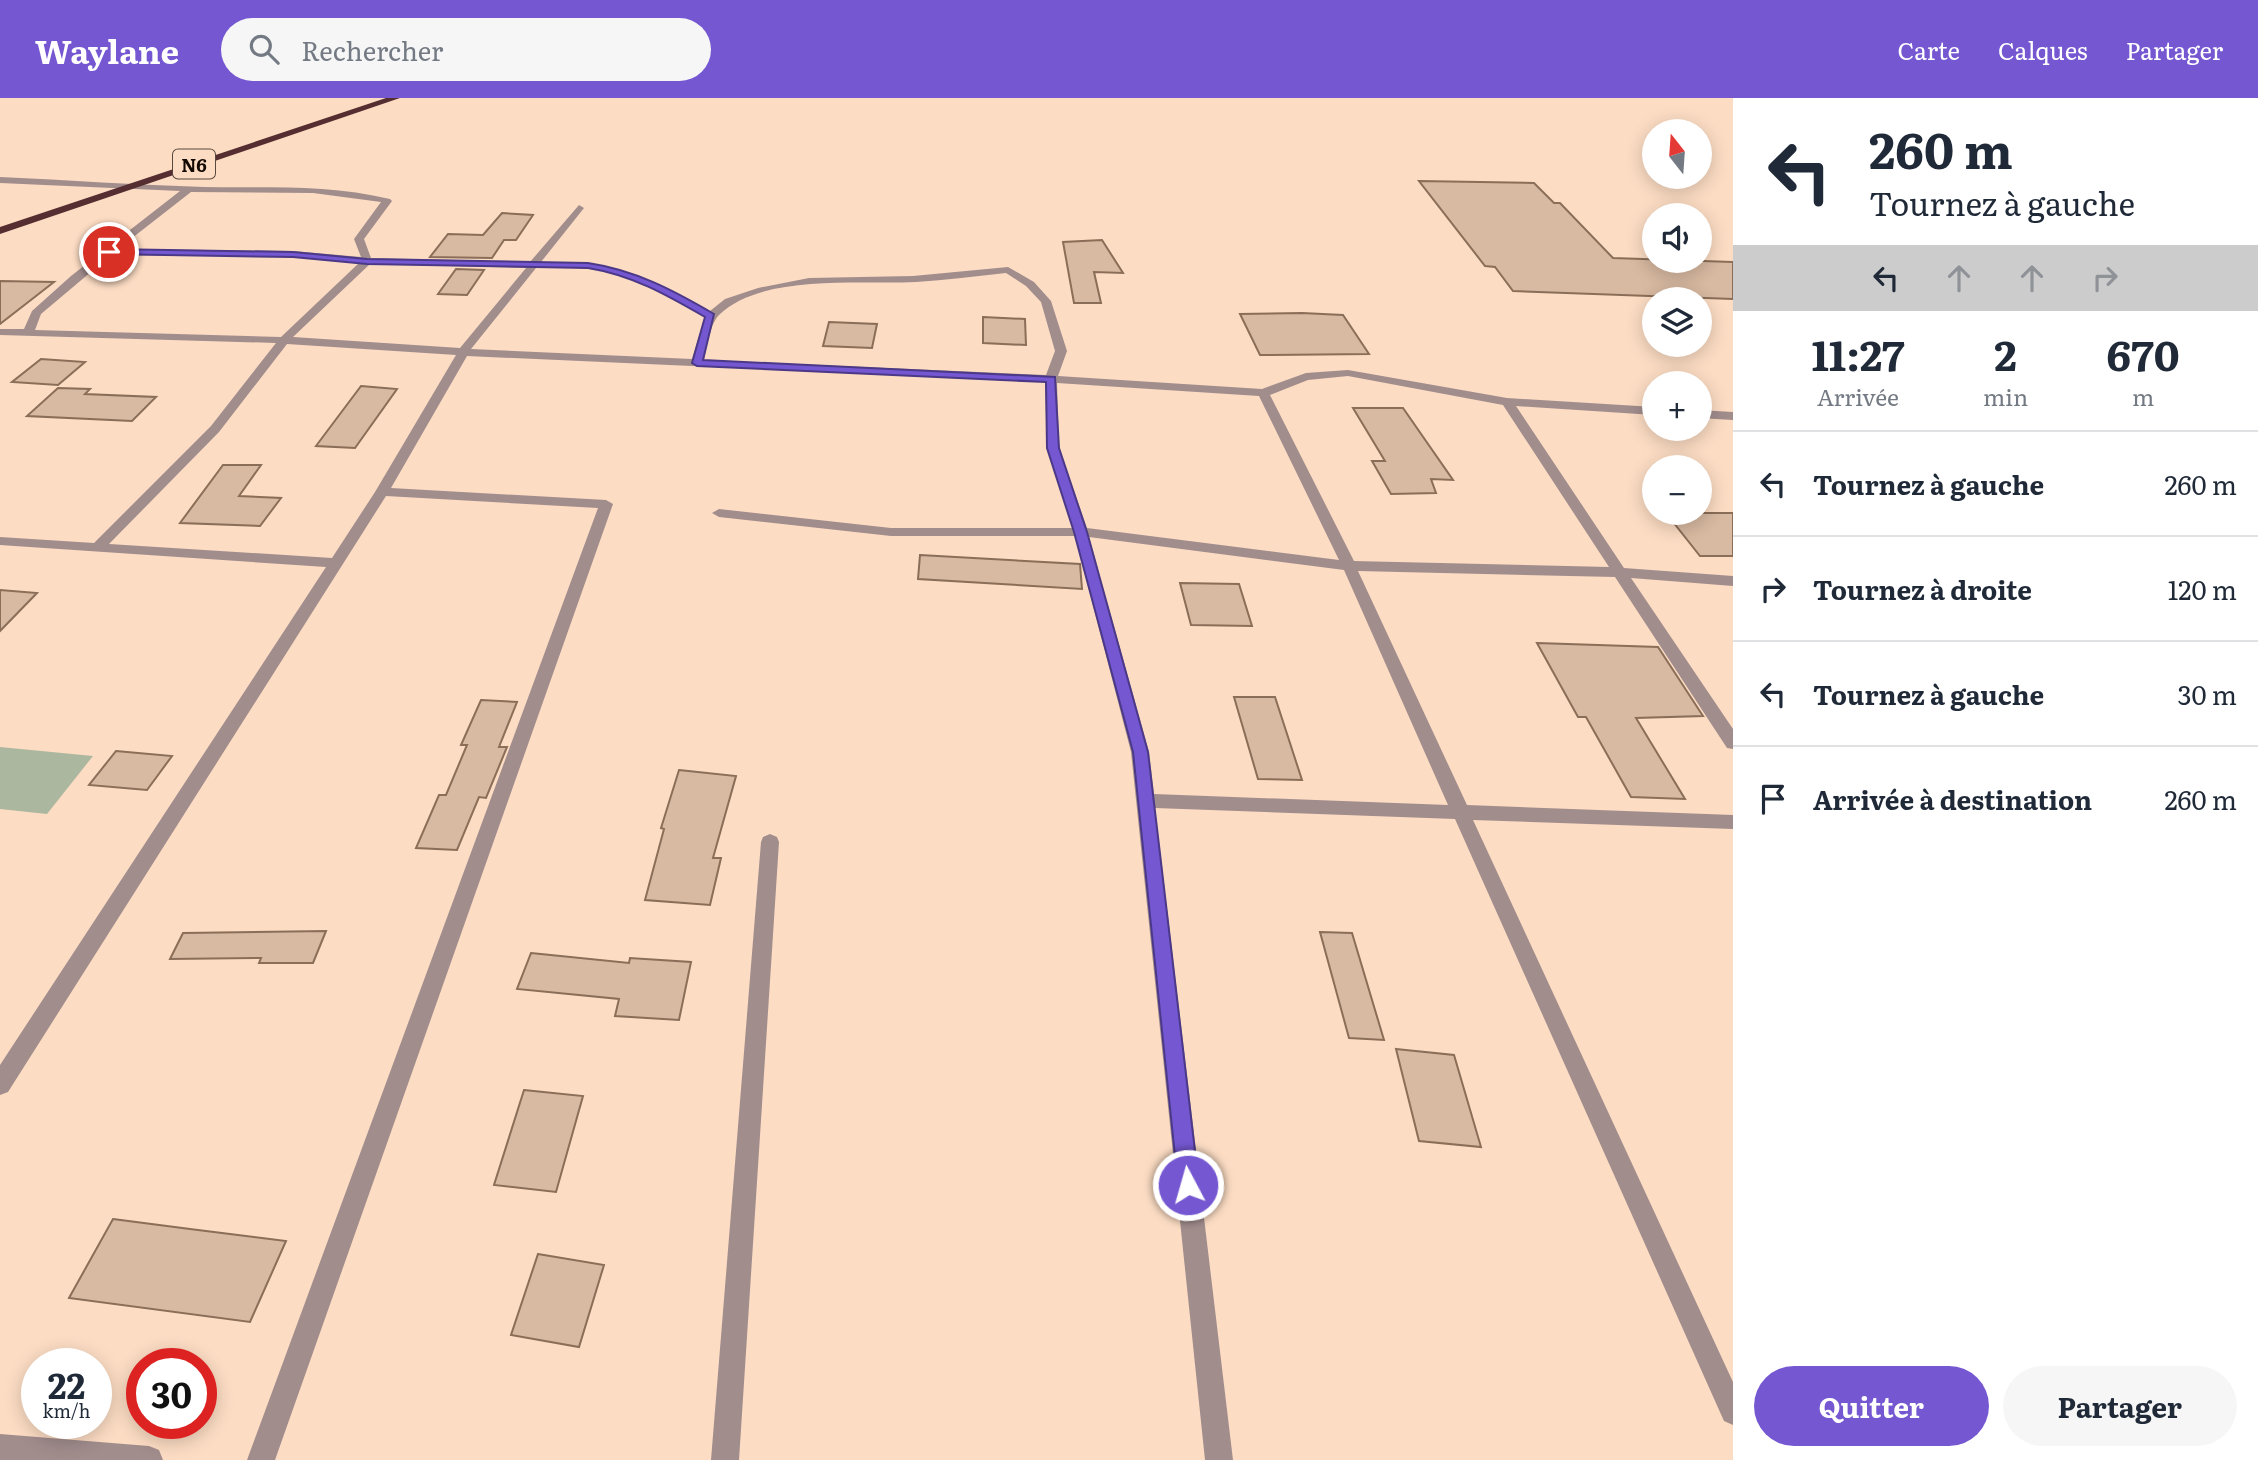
<!DOCTYPE html>
<html lang="fr">
<head>
<meta charset="utf-8">
<style>
  :root { --surface:#fff; --page:#f6f6f7; --text:#1f2937; --muted:#747a83; --line:#e0e1e3; --accent:#7457d1 }
  body { margin:0; font-family:Literata,serif; background:var(--page); color:var(--text); height:100vh; display:flex; flex-direction:column; font-size:26px; white-space:nowrap }
  * { box-sizing:border-box; margin:0 }
  p { font-size:23px; color:var(--muted) }
  .icon { flex:none; width:38px; height:38px; fill:none; stroke:currentColor; stroke-width:2; stroke-linecap:round; stroke-linejoin:round }
  .map { position:relative; flex:1; overflow:hidden }
  .panel { display:flex; flex-direction:column; background:var(--surface); width:525px }
  .panel>* { flex:none }
  .top-card { background:#fff; color:var(--text); overflow:hidden }
  .needle { width:46px; rotate:343deg }
  .buttons { position:absolute; left:1642px; top:21px; display:grid; gap:14px }
  .buttons a { display:grid; place-items:center; width:70px; height:70px; border-radius:50%; background:var(--surface); box-shadow:0 4px 18px #0003; font-size:35px }
  .speed { position:absolute; left:21px; top:1250px; display:flex; gap:14px; font-size:35px; font-weight:700; text-align:center }
  .speed>* { display:grid; place-content:center; width:91px; height:91px; border-radius:50%; background:var(--surface); box-shadow:0 4px 18px #0003; line-height:1 }
  .speed small { font-size:18px; font-weight:400 }
  .speed .limit { border:10px solid #d22; background:#fff; color:#111 }
  .pin { position:absolute; display:grid; place-items:center; width:60px; height:60px; color:#fff; margin:-30px; border:4px solid #fff; border-radius:50%; box-shadow:0 2px 7px #0007 }
  .me { position:absolute; width:77px; margin:-38px; rotate:354deg; stroke-linejoin:round; filter:drop-shadow(0 0 5px #0008) }
  .turn { display:flex; align-items:center; gap:24px; height:147px; padding:0 21px; font-size:32px }
  .turn .icon { width:91px; height:91px; stroke-width:2.5 }
  .turn b { display:block; font-size:49px; line-height:60px }
  .lanes { display:flex; align-items:center; height:66px; padding:0 21px; background:#0003; justify-content:center; gap:35px; direction:ltr }
  .lanes .off { opacity:.35 }
  .eta { display:flex; justify-content:space-evenly; align-items:center; height:119px; text-align:center }
  .eta b { font-size:42px; font-weight:700; line-height:49px }
  .cta { display:flex; gap:14px; margin-top:auto; padding:14px 21px }
  .cta a { flex:1; height:80px; border-radius:42px; background:var(--accent); color:#fff; font-size:28px; font-weight:700; line-height:80px; text-align:center }
  .cta a+a { background:var(--page); color:var(--text) }
  ul { padding:0; list-style:none }
  li { display:flex; align-items:center; gap:21px; height:105px; padding:0 21px; border-top:2px solid var(--line) }
  li div { flex:1 }
  li b { display:block; font-size:26px }
  li em { font-style:normal }
  header { display:flex; align-items:center; gap:42px; box-sizing:border-box; height:98px; padding:0 35px; background:var(--accent); color:#fff }
  header strong { font-size:33px }
  nav { display:flex; gap:38px; margin-inline-start:auto; font-size:24px }
  .search { width:490px; height:63px; background:var(--page); display:flex; align-items:center; gap:18px; box-sizing:border-box; padding:0 24px; border-radius:38px; color:var(--muted); font-size:26px }
  main { display:flex; flex:1; min-height:0 }
  .map>svg:first-child { display:block }
  .green { fill:#acb79f }
  .building { fill:#d8b9a1; stroke:#8a6e58; stroke-width:2 }
  .lines { fill:none; stroke-linecap:round; stroke-linejoin:round }
  .minor { fill:#a28d8d; fill-rule:evenodd }
  .highway { fill:#552e31; fill-rule:evenodd }
  .route { fill:#7457d1; stroke:#4b3988; stroke-width:2 }
  .labels { text-anchor:middle; dominant-baseline:central; stroke-width:7; stroke-linejoin:round; paint-order:stroke }
  .shield { fill:#fcdcc3; stroke:#5a493d; stroke-width:2 }
  .shield-label { font-size:18px; font-weight:bold; fill:#140a04 }
</style>
</head>
<body>
<header>
<strong>Waylane</strong>
<div class="search"><svg class="icon" aria-label="search" viewBox="0 0 24 24"><circle cx="10" cy="10" r="6"/><path d="M15 15l6 6"/></svg>Rechercher</div>
<nav><a>Carte</a><a>Calques</a><a>Partager</a></nav>
</header>
<main>
<div class="map">
<svg width="1733" height="1362" viewBox="0 0 1733 1362">
  <rect width="100%" height="100%" fill="#fcdcc3"/>
  <path class="green" d="M0 649 93 658 47 716 0 711Z"/>
  <path class="building" d="M1419 83 1534 85 1554 105H1560L1613 160 1733 164V201L1513 193 1495 169 1485 168Z
    M502 115 533 117 516 142H504L492 160 430 159 448 136 483 137Z
    M1102 142 1123 175 1094 174 1101 205H1074L1063 144Z
    M456 171 484 172 467 197 438 196Z
    M0 183 54 184 0 226Z
    M1302 215 1343 217 1369 256 1260 257 1240 216Z
    M983 219 1025 221 1026 247 983 245Z
    M829 224 877 226 872 250 823 248Z
    M41 261 85 264 58 287 12 284Z
    M361 288 397 291 355 350 316 348Z
    M58 290 90 291 85 296 156 299 132 323 27 318Z
    M1353 310H1403L1453 382 1431 381 1436 395 1391 396 1372 363H1385Z
    M223 367H261L239 398 281 400 260 428 180 425Z
    M1666 415H1733V458H1700Z
    M920 457 1080 466 1082 491 918 481Z
    M1180 485 1239 486 1252 528 1191 527Z
    M0 492 37 495 0 533Z
    M1537 545 1658 549 1703 618 1636 620 1685 701 1631 699 1586 619H1578Z
    M1234 599H1275L1302 682 1258 681Z
    M481 602 517 604 499 649H507L486 700 479 699 457 752 416 750 439 697H446L467 647H461Z
    M116 653 172 658 147 692 89 687Z
    M679 672 736 678 713 760H721L710 807 645 802 664 731 661 730Z
    M326 833 313 865H259L261 860 170 861 183 835Z
    M1320 834 1352 835 1384 942 1349 940Z
    M531 855 629 865 630 860 691 864 679 922 615 918 619 901 517 891Z
    M1396 951 1454 957 1481 1049 1419 1043Z
    M524 992 583 998 556 1094 494 1087Z
    M113 1121 190 1131 286 1143 250 1224 69 1200Z
    M538 1156 604 1167 579 1249 511 1237Z"/>
  <g class="lines">
    <path class="minor" d="M0 79C68 82 136 87 204 89 267 90 328 86 390 101L392 103 364 141 371 160 530 164 579 107 584 110 541 164C614 166 647 177 710 213L725 201 758 190 809 180 913 178 1008 169 1034 184 1051 203 1067 253 1058 278 1262 291 1306 275 1348 272 1507 300 1654 309V317L1516 308 1624 470 1733 478V488L1631 480 1733 631V651L1727 650 1615 479 1358 473 1467 707 1733 717V731L1473 722 1733 1284V1327L1724 1323 1455 721 1155 710 1233 1362H1205L1131 654 1075 438H891L719 419 712 415 719 411 891 430H1073L1047 350 1045 284 467 258 391 390 606 402 613 406 275 1362H247L598 410 386 398 8 994 0 997V967L326 469 0 447V439L94 445 211 328 276 245 0 237V231H24L32 213 71 178 180 93 0 85ZM191 94 313 95 381 104 354 141 361 159 293 153 118 151ZM111 157 293 159 359 165 281 239 35 232 41 216ZM370 166 526 170 460 250 293 239ZM536 170C554 170 573 169 590 171 632 177 669 199 705 219L692 261 471 251ZM1006 175 1026 188 1041 204 1055 253 1046 277 704 262C707 249 710 226 719 217 762 175 860 187 916 184 946 182 976 178 1006 175ZM287 246 456 257 375 394 332 460 109 446 219 334ZM1348 278 1503 307 1609 469 1354 463 1270 297 1308 282ZM1057 285 1259 298 1339 462 1087 430 1059 350ZM1089 439 1344 472 1448 707 1154 696 1149 654Z
      M1699 312 1733 314V322L1699 320Z
      M770 736 777 739 779 744 739 1362H711L761 744 763 739Z
      M0 1336 149 1348 159 1352 163 1362H0Z"/>
    <path class="highway" d="M386 0H400L0 136V129Z"/>
  </g>
  <path class="route" d="M109 151 293 154 367 161 588 165C635 172 673 192 714 216L703 262 1055 279 1059 350 1087 434 1148 654 1199 1087 1196 1095 1188 1098 1181 1095 1178 1087 1133 654 1074 434 1047 350 1046 284 697 268 692 265 705 219C667 197 632 177 588 170L367 166 293 159 105 156 104 154Z"/>
  <g class="labels">
    <rect class="shield" x="173" y="51.5" width="42" height="29" rx="5"/>
    <g class="shield-label">
      <text x="194" y="66">N6</text>
    </g>
  </g>
</svg>
<div class="buttons">
<a><svg class="needle" viewBox="-14 -14 28 28"><path d="M0-13l5 13h-10z" fill="#e53935"/><path d="M0 13l5-13h-10z" fill="#747a83"/></svg></a>
<a><svg class="icon" aria-label="sound" viewBox="0 0 24 24"><path d="M4 9h4l5-4v14l-5-4H4zM17 9q2 3 0 6"/></svg></a>
<a><svg class="icon" aria-label="layers" viewBox="0 0 24 24"><path d="M12 4l9 5-9 5-9-5zM3 14l9 5 9-5"/></svg></a>
<a>+</a>
<a>−</a>
</div>
<div class="speed"><div>22<small>km/h</small></div><div class="limit">30</div></div>
<div class="pin" style="left:109px;top:154px;background:#d93025"><svg class="icon" aria-label="arrive" viewBox="0 0 24 24"><path d="M6 21V4h12l-3 4 3 4H6"/></svg></div>
<svg class="me" style="left:1188px;top:1087px" viewBox="-20 -20 40 40"><circle r="17" fill="#7457d1" stroke="#fff" stroke-width="3"/><path d="M0-11L8 9 0 5-8 9z" fill="#fff"/></svg>
</div>
<section class="panel">
<div class="top-card">
<div class="turn"><svg class="icon" aria-label="left" viewBox="0 0 24 24"><path d="M17 20v-9H6M10 6l-5 5 5 5"/></svg><div><b>260 m</b>Tournez à gauche</div></div>
<div class="lanes"><svg class="icon" aria-label="left" viewBox="0 0 24 24"><path d="M17 20v-9H6M10 6l-5 5 5 5"/></svg><svg class="icon off" aria-label="ahead" viewBox="0 0 24 24"><path d="M12 20V5M6 11l6-6 6 6"/></svg><svg class="icon off" aria-label="ahead" viewBox="0 0 24 24"><path d="M12 20V5M6 11l6-6 6 6"/></svg><svg class="icon off" aria-label="right" viewBox="0 0 24 24"><path d="M7 20v-9h11M14 6l5 5-5 5"/></svg></div>
</div>
<div class="eta">
<div><b>11:27</b><p>Arrivée</p></div>
<div><b>2</b><p>min</p></div>
<div><b>670</b><p>m</p></div>
</div>
<ul>
<li><svg class="icon" aria-label="left" viewBox="0 0 24 24"><path d="M17 20v-9H6M10 6l-5 5 5 5"/></svg><div><b>Tournez à gauche</b></div><em>260 m</em></li>
<li><svg class="icon" aria-label="right" viewBox="0 0 24 24"><path d="M7 20v-9h11M14 6l5 5-5 5"/></svg><div><b>Tournez à droite</b></div><em>120 m</em></li>
<li><svg class="icon" aria-label="left" viewBox="0 0 24 24"><path d="M17 20v-9H6M10 6l-5 5 5 5"/></svg><div><b>Tournez à gauche</b></div><em>30 m</em></li>
<li><svg class="icon" aria-label="arrive" viewBox="0 0 24 24"><path d="M6 21V4h12l-3 4 3 4H6"/></svg><div><b>Arrivée à destination</b></div><em>260 m</em></li>
</ul>
<div class="cta"><a>Quitter</a><a>Partager</a></div>
</section>
</main>
</body>
</html>
